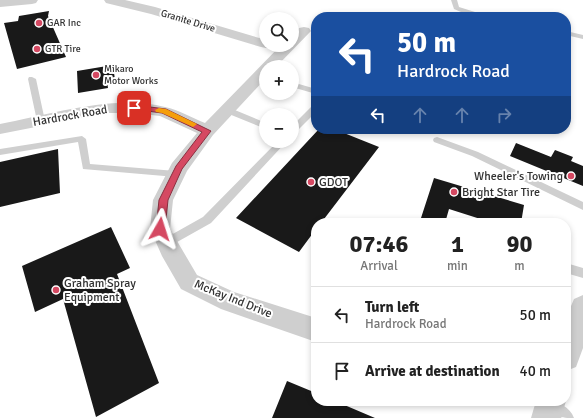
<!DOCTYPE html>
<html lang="en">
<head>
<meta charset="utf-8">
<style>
  :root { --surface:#fff; --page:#f2f2f2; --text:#222; --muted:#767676; --line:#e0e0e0 }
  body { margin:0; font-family:Signika,sans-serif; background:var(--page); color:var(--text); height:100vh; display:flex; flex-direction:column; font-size:15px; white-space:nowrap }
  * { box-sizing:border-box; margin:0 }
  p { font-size:13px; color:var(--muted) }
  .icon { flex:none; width:22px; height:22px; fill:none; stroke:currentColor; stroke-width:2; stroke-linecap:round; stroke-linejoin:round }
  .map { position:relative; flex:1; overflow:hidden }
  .drawer { position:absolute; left:311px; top:218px; width:260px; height:188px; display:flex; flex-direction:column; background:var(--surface); border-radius:16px; box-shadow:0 2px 6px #0003 }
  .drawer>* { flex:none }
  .guide { position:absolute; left:311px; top:12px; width:260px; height:122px; border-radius:16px; box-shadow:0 2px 6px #0003; background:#1a4fa0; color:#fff; overflow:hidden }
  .tools { position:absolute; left:259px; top:12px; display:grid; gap:8px }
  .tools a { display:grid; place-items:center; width:40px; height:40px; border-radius:50%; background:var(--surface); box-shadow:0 2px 6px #0003; font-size:20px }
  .pin { position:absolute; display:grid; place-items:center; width:34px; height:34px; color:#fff; margin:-17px; border-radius:8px; box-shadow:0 2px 6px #0006 }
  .me { position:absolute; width:44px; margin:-22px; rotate:6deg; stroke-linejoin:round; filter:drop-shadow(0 0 3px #0008) }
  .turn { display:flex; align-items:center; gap:14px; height:84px; padding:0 20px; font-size:18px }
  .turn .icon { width:52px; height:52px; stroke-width:2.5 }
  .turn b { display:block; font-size:28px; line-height:34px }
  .lanes { display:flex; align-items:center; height:38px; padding:0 20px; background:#0003; justify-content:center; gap:20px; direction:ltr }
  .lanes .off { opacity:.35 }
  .eta { display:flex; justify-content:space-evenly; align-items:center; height:68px; text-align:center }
  .eta b { font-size:24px; font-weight:800; line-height:28px }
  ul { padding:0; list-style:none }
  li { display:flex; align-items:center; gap:12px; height:56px; padding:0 20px; border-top:1px solid var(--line) }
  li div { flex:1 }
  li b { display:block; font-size:15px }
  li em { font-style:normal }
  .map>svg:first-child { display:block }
  .building { fill:#191919 }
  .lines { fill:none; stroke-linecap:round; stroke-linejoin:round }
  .service { fill:#cfcfcf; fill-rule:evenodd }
  .minor { fill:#cfcfcf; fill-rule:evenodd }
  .tertiary { fill:#cfcfcf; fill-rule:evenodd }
  .route { fill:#d54962; stroke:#8a2f40 }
  .slow { fill:#f59e0b }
  .poi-dot { fill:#d54962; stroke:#fff; stroke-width:1.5 }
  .labels { text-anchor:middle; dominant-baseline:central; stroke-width:4; stroke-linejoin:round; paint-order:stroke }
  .far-street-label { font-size:10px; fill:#323232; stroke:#fff }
  .far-poi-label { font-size:10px; fill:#323232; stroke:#fff; text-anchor:start }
  .street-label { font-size:12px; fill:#323232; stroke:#fff }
  .poi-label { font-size:12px; fill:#323232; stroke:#fff; text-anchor:start }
</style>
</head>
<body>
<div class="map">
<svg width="583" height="418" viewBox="0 0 583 418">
  <rect width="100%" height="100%" fill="#fff"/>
  <path class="building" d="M49 11 48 16 66 57 17 69 4 23 18 21 19 16Z
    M113 65 115 80 107 81 108 88 78 93 77 71Z
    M319 129H334L379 147 321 223H316V229L299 252 236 218Z
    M516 143 551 157 555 150 573 157 571 161 583 166V186L510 156Z
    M58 149 60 193 0 207V162Z
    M434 178 524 205 521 223H493L449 209 445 223H438L421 218Z
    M111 227 130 268 117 274 159 383 96 417 63 299 35 312 22 266Z
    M287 381 316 393V401H335L375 418H272Z"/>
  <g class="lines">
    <path class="service" d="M451 0H457L459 7 491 17 468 15 454 9Z
      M566 31 583 35V39L566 35Z
      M29 77H32L36 79 45 121 44 123 41 124 37 121 28 79Z
      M292 82 316 89V94L292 87Z
      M313 105H316V112L295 133 292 134V126Z
      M224 108H230L266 123V129L224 112Z
      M82 136 86 139 90 164 176 171 181 174 176 177 83 169 78 142 0 155V149Z
      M437 137 478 152 583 202V210L472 156 434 142 433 140 434 138Z
      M278 141H287L211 223 170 246 166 247 162 246 161 243 162 240 203 217Z
      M566 263 583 268V278L566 273Z
      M547 401C558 401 570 407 574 418 562 418 551 418 545 406Z"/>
    <path class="minor" d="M0 0H38L36 3 32 4 0 7Z
      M104 0H125L155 7 266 40V45H272L266 48 261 47 151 14 106 3Z
      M304 27 309 28 311 31 276 67H266V78L213 135 187 171 173 200 170 229 197 275 234 292 316 318V342L221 309 181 289 162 256 150 229 153 200 172 163 197 133 160 116 134 113H107L0 134V124C51 114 115 94 165 107 179 110 192 118 205 123L281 45H292V35L299 28Z"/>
    <path class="tertiary" d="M583 295V348L576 367 566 371V318L574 299Z
      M536 401H566L561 418H531Z"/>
  </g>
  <path class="route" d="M134 105 166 109 211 131 182 169 168 200 165 229 164 232H157L156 229 159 200 176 166 202 132 162 113 132 109V106Z"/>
  <path class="slow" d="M159 108 166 109 197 124 193 127 191 126 162 113 156 112 155 110Z"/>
  <g class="poi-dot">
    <circle cx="39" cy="23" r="4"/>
    <circle cx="37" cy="49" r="4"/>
    <circle cx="96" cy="75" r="4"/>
    <circle cx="571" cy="176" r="4"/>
    <circle cx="311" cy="182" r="4"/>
    <circle cx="454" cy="192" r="4"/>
    <circle cx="56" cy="290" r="4"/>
  </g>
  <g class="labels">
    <g class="far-street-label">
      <text transform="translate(188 21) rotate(17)">Granite Drive</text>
    </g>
    <g class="far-poi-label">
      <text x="47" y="23">GAR Inc</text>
      <text x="45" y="49">GTR Tire</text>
      <text x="104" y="69">Mikaro<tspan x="104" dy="12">Motor Works</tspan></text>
    </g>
    <g class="street-label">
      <text transform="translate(70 116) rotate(-10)">Hardrock Road</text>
      <text transform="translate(233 299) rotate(22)">McKay Ind Drive</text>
    </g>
    <g class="poi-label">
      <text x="563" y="176" text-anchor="end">Wheeler's Towing</text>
      <text x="319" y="182">GDOT</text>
      <text x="462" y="192">Bright Star Tire</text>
      <text x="64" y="283">Graham Spray<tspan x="64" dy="14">Equipment</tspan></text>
    </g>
  </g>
</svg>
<div class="tools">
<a><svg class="icon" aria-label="search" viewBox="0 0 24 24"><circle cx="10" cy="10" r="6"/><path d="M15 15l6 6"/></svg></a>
<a>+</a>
<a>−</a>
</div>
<div class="pin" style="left:134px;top:108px;background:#d93025"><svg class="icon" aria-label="arrive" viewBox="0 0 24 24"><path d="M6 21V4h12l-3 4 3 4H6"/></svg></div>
<svg class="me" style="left:160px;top:229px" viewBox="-20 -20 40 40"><path d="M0-17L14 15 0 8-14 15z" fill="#d54962" stroke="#fff" stroke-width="4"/></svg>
<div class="guide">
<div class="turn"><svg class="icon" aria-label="left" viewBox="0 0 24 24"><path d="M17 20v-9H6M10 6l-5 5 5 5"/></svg><div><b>50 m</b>Hardrock Road</div></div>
<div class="lanes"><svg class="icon" aria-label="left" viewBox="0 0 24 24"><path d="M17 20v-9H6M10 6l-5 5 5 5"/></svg><svg class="icon off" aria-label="ahead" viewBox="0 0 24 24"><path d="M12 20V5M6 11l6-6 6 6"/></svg><svg class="icon off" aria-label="ahead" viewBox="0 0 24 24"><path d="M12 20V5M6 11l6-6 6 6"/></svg><svg class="icon off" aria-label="right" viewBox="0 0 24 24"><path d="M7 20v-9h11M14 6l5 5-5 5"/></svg></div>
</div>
<section class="drawer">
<div class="eta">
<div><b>07:46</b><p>Arrival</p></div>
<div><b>1</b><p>min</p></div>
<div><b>90</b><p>m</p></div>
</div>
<ul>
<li><svg class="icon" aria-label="left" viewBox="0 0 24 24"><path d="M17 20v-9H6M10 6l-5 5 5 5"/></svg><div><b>Turn left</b><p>Hardrock Road</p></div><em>50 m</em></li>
<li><svg class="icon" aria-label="arrive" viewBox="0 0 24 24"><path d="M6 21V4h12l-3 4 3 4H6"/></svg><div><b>Arrive at destination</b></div><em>40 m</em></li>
</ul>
</section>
</div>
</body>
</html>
